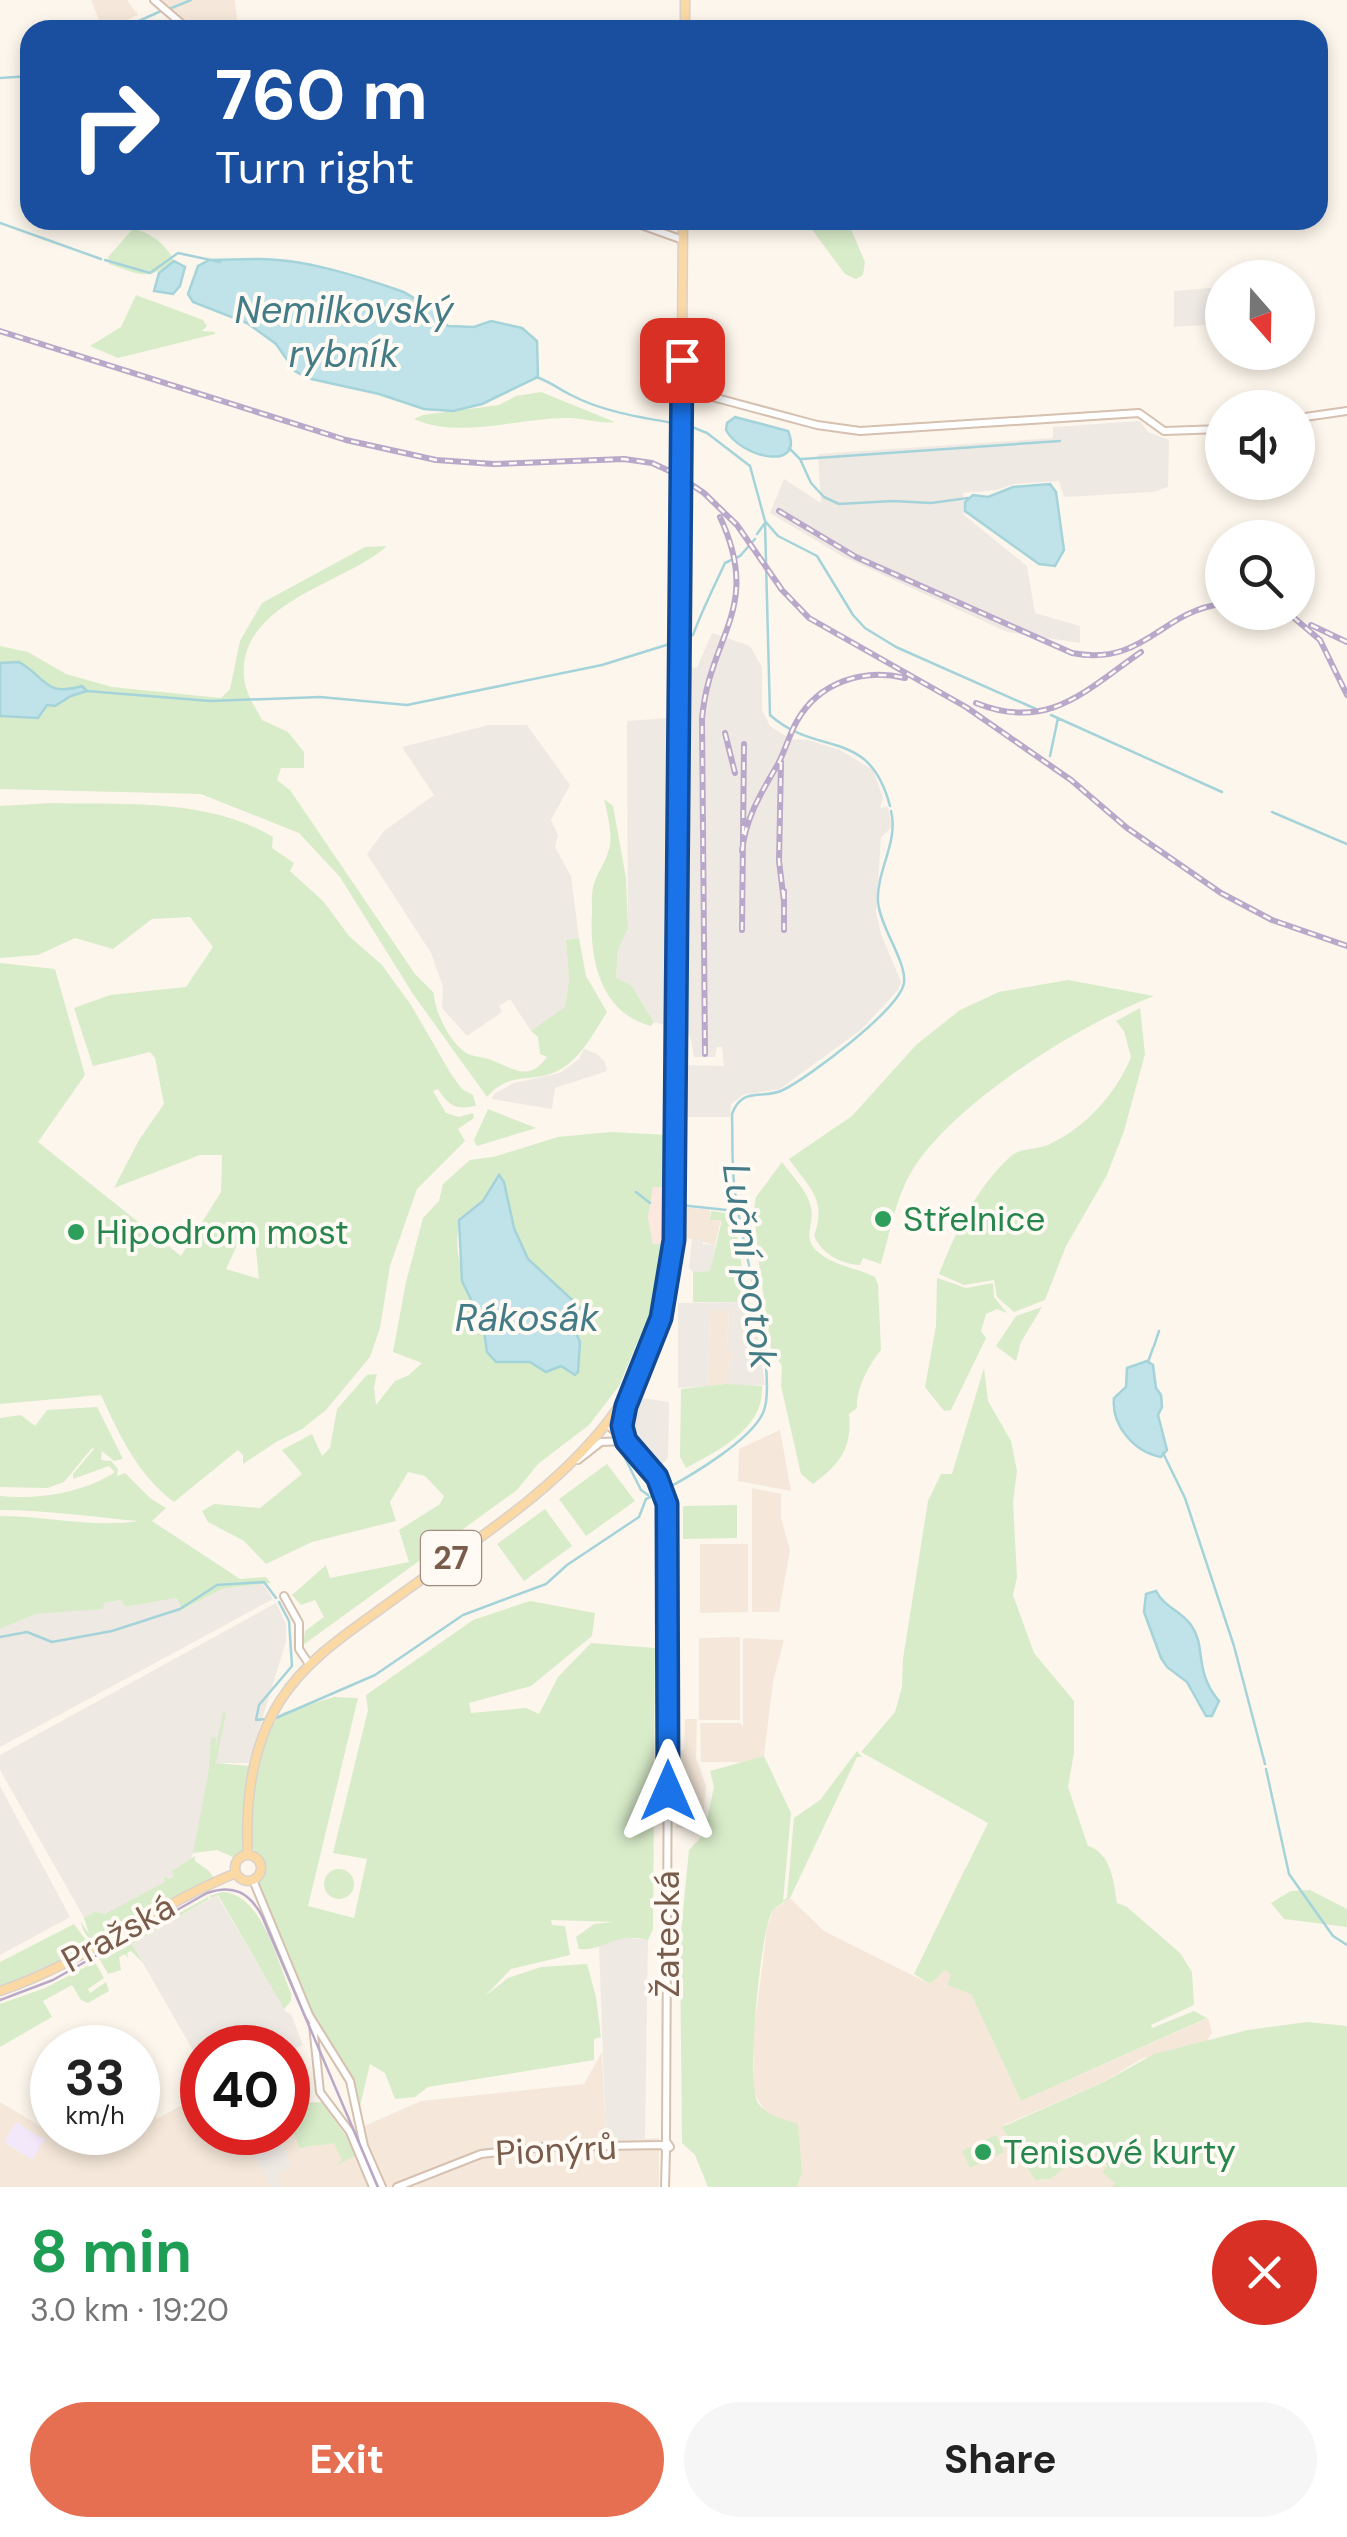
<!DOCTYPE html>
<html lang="en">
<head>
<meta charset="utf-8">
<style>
  :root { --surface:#fff; --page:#f6f6f6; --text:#222; --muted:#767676; --accent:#e76f51 }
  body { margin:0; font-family:"DM Sans",sans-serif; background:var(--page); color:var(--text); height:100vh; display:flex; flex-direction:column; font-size:38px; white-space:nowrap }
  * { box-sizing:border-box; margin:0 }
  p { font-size:32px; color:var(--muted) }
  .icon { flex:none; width:55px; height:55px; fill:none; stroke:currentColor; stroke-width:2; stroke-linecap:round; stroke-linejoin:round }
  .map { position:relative; height:2187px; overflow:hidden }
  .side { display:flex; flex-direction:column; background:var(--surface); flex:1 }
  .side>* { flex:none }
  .banner { position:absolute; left:20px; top:20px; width:1308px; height:210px; border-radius:30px; box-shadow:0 5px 15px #0003; background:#1a4fa0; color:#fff; overflow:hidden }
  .needle { width:65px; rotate:160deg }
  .tools { position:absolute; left:1205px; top:260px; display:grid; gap:20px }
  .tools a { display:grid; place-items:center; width:110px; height:110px; border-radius:50%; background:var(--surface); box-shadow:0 5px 15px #0003; font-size:50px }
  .speed { position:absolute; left:30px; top:2025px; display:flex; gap:20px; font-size:50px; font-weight:700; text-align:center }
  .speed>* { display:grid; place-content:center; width:130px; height:130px; border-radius:50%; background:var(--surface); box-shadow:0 5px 15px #0003; line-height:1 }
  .speed small { font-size:25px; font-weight:400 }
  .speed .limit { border:15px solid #d22; background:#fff; color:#111 }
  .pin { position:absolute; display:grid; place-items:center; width:85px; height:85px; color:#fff; margin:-42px; border-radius:20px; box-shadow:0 5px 15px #0006 }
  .me { position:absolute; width:110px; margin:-55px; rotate:0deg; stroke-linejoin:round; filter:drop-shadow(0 0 8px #0008) }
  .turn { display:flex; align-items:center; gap:35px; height:210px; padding:0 30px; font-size:45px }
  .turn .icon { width:130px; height:130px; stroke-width:2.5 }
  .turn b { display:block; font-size:70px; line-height:85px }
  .round { display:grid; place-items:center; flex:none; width:105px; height:105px; border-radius:52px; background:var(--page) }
  .headline { display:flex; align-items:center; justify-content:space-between; height:170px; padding:0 30px }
  h1 { font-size:60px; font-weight:700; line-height:75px; color:#1e9e55 }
  .cta { display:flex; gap:20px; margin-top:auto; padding:20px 30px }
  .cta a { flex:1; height:115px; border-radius:60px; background:var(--accent); color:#fff; font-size:40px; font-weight:700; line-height:115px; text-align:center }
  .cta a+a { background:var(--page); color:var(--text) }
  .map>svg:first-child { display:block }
  .residential { fill:#f5e8da }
  .commercial { fill:#fde8e0 }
  .industrial { fill:#efe9e4 }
  .education { fill:#f3e8fa }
  .green { fill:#d8ecc9; fill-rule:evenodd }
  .water { fill:#bfe3e8; stroke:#a5d3da; stroke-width:2.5 }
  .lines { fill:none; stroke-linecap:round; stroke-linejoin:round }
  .stream { stroke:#a5d3da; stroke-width:2.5 }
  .secondary-casing { stroke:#d6c0b0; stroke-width:10 }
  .primary-casing { stroke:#dad1cd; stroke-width:11 }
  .secondary { stroke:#fff; stroke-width:6 }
  .primary { stroke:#fbd9a5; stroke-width:8 }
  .tram { stroke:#b9a8c9; stroke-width:2.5 }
  .rail-casing { stroke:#b9a8c9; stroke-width:6 }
  .rail { stroke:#fffaf3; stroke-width:2.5; stroke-dasharray:8; stroke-linecap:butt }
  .route-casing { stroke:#114b97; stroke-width:25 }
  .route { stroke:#1a73e8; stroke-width:18 }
  .leisure-dot { fill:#2e9e5b; stroke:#fffaf3; stroke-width:4 }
  .labels { text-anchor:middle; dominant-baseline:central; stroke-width:8; stroke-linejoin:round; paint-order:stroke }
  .shield { fill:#fffaf3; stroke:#a28b7f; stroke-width:2.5 }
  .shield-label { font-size:32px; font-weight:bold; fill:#7a5c4d }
  .leisure-label { font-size:35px; fill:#27864d; stroke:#fffaf3; text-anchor:start }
  .street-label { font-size:35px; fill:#7a5c4d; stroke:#fffaf3 }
  .water-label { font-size:38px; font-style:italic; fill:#437c86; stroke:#fffaf3 }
</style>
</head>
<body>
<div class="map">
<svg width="1347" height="2187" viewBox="0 0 1347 2187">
  <rect width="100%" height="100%" fill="#fdf6ec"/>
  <path class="residential" d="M91 0H127L138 15 103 30Z
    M157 0H235L238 30H162L182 29 188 25Z
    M683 1207 710 1210V1220H721L715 1245 683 1237Z
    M710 1310H729L727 1347 733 1352 725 1384 708 1386Z
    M780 1430 791 1491 738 1481 739 1449Z
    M752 1488 781 1494V1518L790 1550 779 1612H752Z
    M700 1544H748V1612L700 1613Z
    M740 1637V1720H699V1638Z
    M743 1638 784 1640 773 1681 764 1756 742 1762H701L700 1723H741L743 1729Z
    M685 1719H697L696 1758 706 1786 702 1828H676V1752L684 1750Z
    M965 1868 1027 1937 948 1984 971 1994 1021 2101 1208 2018 1212 2032 1207 2041 1141 2059 1104 2082 1004 2125 1035 2180 1051 2179 1089 2147 1107 2167 1115 2183 1113 2187H797L802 2173 754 2093V2031L767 1928 773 1910 790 1898 824 1931 930 1984 938 1976 915 1973Z
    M602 2052 606 2142 659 2138V2187H0V2102L53 2134 138 2132V2106L146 2102 157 2119 178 2107 202 2100V2132L287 2133 295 2135 301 2149 346 2134 421 2101 584 2084Z"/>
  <path class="commercial" d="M653 1186 671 1187 669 1243 653 1245 648 1217Z"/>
  <path class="industrial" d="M1222 287V301L1216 302 1220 324 1174 327V291Z
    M1140 421 1148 432 1169 440 1168 487 1153 492 1064 497 1059 481 1014 484 996 490 963 493 964 515 1027 566 1035 613 1080 626V643L1007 632 842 556 770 513 784 479 821 503 818 454 1053 438V427Z
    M712 633 750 646 762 667V710L770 726 790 739 808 740 840 750 873 770 883 798 880 808 888 807 892 827 881 837 876 912 881 934 901 982 898 990 862 1029 780 1089 743 1095 731 1104 730 1117H681V1088L687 1065 724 1066 722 1047H717L715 1057H694L691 1040 681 1018 686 691 689 667 697 668Z
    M669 718 670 730 671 1027 654 1022 631 985 616 979 618 950 628 929 627 721Z
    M489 725H527L570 785 551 820 558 835 555 847 571 876 579 938 566 940 569 980 565 1008 531 1031 510 999 499 1006 502 1012 467 1036 442 1008 443 987 431 953 367 854 384 831 434 795 402 747Z
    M584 1049 597 1054 605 1062 607 1071 555 1088 552 1109 492 1099 494 1094 514 1083 560 1073 579 1059Z
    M692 1239H703V1244L715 1245 711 1271 693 1272 689 1268Z
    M747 1302 754 1304 765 1385 728 1387 725 1384 733 1353 727 1351 729 1311 710 1310 708 1386 678 1388V1303Z
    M636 1397 669 1402 668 1458 659 1468 629 1434V1412Z
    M263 1584 273 1599 0 1747V1629L35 1614 103 1608V1603L122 1600 127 1607 177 1598 183 1610 222 1589Z
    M276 1603 286 1624V1641L249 1763H210L194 1850 184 1877 90 1928 0 1770V1755Z
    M0 1786 70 1917 0 1955Z
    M217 1895 286 2012 291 2014 303 2045 288 2051V2048H202V2066L132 1944Z
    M621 1937 648 1940 645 2139 606 2142 599 1946Z
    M268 2137 285 2147 292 2167 277 2174 282 2187H271L249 2148Z"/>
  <path class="education" d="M16 2122 45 2140 32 2160 4 2142Z"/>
  <path class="green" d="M805 220H847L865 262 863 275 856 279 845 274Z
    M133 229C149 231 168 246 174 261 148 282 138 274 109 264L108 257Z
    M136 295 203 320 207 326 202 331 215 332V334L118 358 90 346 121 327Z
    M541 392 615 422C598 424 585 418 569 418 520 417 461 440 414 419L423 415 499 405 516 396Z
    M387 546C345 584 238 602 244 677 245 692 255 707 262 720L288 732 304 752V768H281L277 780 290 790 415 974 434 993C434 1011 451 1045 468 1054 475 1057 484 1057 491 1060 513 1068 528 1083 547 1057L540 1054 538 1037 531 1031 565 1007 569 980 566 940 579 938 586 976 607 1012C594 1032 582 1057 561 1069 534 1085 511 1069 487 1097L413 994 340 877 299 833 201 794 0 789V716L38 718 48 705C62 702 71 694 86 691L82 686C32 701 45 657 0 663V646L28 652 66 674 112 687 221 698 230 689 240 641 262 603 365 547Z
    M604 799 613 806 626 878 628 929 618 950 616 978 631 985 654 1022 651 1026C600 1013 589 958 592 912 592 903 591 890 595 881 599 870 608 858 610 845 612 832 607 812 604 799Z
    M51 803C123 805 209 798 273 837L272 848 294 863 290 871 324 902 349 936 382 965 411 1005 451 1074 462 1089 473 1095 476 1106C455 1110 449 1106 438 1089L433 1091 446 1113 459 1117 473 1113 474 1118 458 1129 465 1141 417 1189 390 1266 380 1328 370 1357 326 1410 302 1429 276 1442 243 1464V1455L238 1450 174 1502C137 1474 120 1436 101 1395L0 1404V963L55 969 85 1075 38 1142 181 1256 221 1192 222 1155H200L114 1188 139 1140 164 1104 155 1058 150 1052 93 1066 74 1008 110 995 186 987 213 947 190 917 152 919 113 949 75 938 38 955 0 958V806ZM246 1226 254 1228 259 1279 226 1269Z
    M1068 980 1154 996C1080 1024 956 1101 913 1169 896 1196 890 1233 881 1264L863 1258 860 1265C841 1264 822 1254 814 1236 827 1199 810 1189 789 1159L852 1116 916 1045 960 1010 999 992Z
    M1140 1008 1145 1054 1124 1131 1107 1175 1066 1246 1045 1300 1014 1312 997 1297 994 1280 964 1285 939 1274C956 1231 976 1188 1011 1156 1020 1148 1036 1150 1048 1145 1085 1128 1116 1094 1131 1057L1124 1031 1116 1021Z
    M488 1109 536 1128 477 1146 474 1140Z
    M611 1132 669 1135 664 1187H653L648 1217 653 1244 669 1243 665 1276 653 1332 640 1336 619 1386 589 1425 538 1464 517 1490 303 1645 305 1631 324 1617 315 1600 301 1605 292 1595 326 1565 330 1578 409 1562 399 1530 440 1504 444 1496 425 1476 408 1472 390 1502 396 1521 312 1542 266 1564 244 1541 208 1522 202 1511 214 1504 260 1508 302 1474 282 1450 312 1434 322 1456 330 1448 337 1409 367 1375 377 1374 374 1387 376 1405 395 1381 409 1375 422 1363 393 1352 406 1282 423 1218 439 1201 443 1184 470 1160 493 1157 558 1137ZM499 1176 514 1228 528 1259 583 1309 576 1333 580 1342 575 1374 561 1366 550 1371 530 1362H496C485 1350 489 1341 484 1327 473 1293 449 1261 460 1222 463 1211 475 1209 482 1202 489 1195 495 1184 499 1176Z
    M782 1162C792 1176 808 1191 811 1208 815 1225 801 1238 818 1252 836 1267 855 1267 875 1277L878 1285 881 1350C869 1365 856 1388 857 1408L849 1414C852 1448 841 1463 813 1484L801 1474 781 1386 782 1366 771 1349 759 1264 754 1209 756 1197Z
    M711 1211 734 1214 747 1302H693V1272L710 1271 721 1224V1220H710Z
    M937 1278 966 1288 993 1283 994 1297 1007 1313 997 1309 986 1314 981 1331 986 1338 951 1410 944 1411 925 1387 936 1326Z
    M1042 1307 1021 1342 1016 1361 996 1346 1016 1316Z
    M984 1368 988 1401 1011 1441 1017 1471 1013 1502 1017 1577 1013 1595 1034 1653 1074 1701V1753L1068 1787 1088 1846C1111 1853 1114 1882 1117 1903L1127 1907 1180 1953 1192 1972 1194 2005 1151 2025 1152 2028 1194 2011 1207 2018 1021 2101 971 1994 947 1985 951 1974 945 1970 930 1984 914 1974 988 1823 861 1752 895 1712 902 1687 903 1659 928 1501 941 1474H952Z
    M725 1384 762 1386C765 1428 718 1451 686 1468L680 1457 681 1389Z
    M97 1407 123 1459 114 1461 102 1451 101 1460 111 1461 118 1469 117 1476 125 1473 150 1498 166 1508 152 1521 240 1579 266 1577 271 1583 222 1589 182 1610 177 1598 126 1607 121 1600 104 1603 103 1609 35 1614 0 1629V1516C46 1516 92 1528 138 1521 93 1517 46 1510 0 1510V1496C37 1500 83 1493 115 1472L109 1466 73 1479V1474L94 1449 92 1448 64 1482 47 1488 0 1487V1418L21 1415 35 1426 47 1410Z
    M607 1464 635 1501 586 1536 559 1499Z
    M737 1505V1538L683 1539V1506Z
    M545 1509 572 1546 524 1581 497 1544Z
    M530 1601 595 1613 592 1636 531 1686 469 1703 471 1713 526 1708 539 1714 558 1677 591 1643 655 1648 653 1929 648 1940C612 1932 607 1951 579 1949L576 1937 594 1924 614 1922 551 1920 552 1925 565 1926 570 1955 511 1969 485 1996 508 1978 541 1967 587 1964 596 1997 601 2037 594 2039V2060L428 2087 415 2097 395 2099 385 2073 370 2064 360 2106 361 2121 349 2075 312 2014 258 1886 261 1862C236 1833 256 1740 282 1713L334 1697 358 1698 308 1906 354 1918 367 1859 333 1853 368 1710 366 1695 473 1620Z
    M223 1712 226 1713 216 1763 250 1766 246 1779 244 1850 235 1858 217 1850 193 1853 209 1768 211 1737 216 1738 215 1751Z
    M857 1751 862 1757H857L790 1898C784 1902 776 1906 772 1912 760 1932 746 2085 758 2103 767 2116 784 2119 798 2124L802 2173 797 2187H708L695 2155 682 2143 680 1942 689 1850 704 1834 714 1787 710 1771 764 1756 791 1813 783 1901 787 1898 794 1818 820 1800Z
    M195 1856V1861L209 1871 214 1878 102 1939 92 1941C87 1938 82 1929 81 1922L89 1934 84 1918 94 1912 105 1914 165 1882 164 1876 169 1879 174 1877 172 1871Z
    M324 1884a15 15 0 1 1 30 0a15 15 0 1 1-30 0Z
    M1310 1890 1347 1909V1927L1284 1919 1271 1903 1291 1891Z
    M222 1892C262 1893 277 1961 291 1993V2001L284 2009 218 1895 211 1898 209 1896Z
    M208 1897 209 1899 132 1944 143 1963 131 1951 127 1953 128 1958 125 1954 119 1957 121 1970 108 1974 99 1958Z
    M74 1924 85 1939 83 1949 37 1974 0 1988V1962Z
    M95 1962 104 1978 88 1989 90 1993 106 1982 109 1991 88 2003 81 2000 72 1985 43 2001 52 2017 0 2047V2004L45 1988Z
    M1307 2022 1347 2026V2187H1112L1115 2183 1102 2172 1107 2166 1089 2147 1051 2179 1035 2180 1002 2127 1104 2082 1154 2054 1248 2030Z
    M322 2102 357 2152 355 2156 335 2166 342 2160 334 2143C326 2146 315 2143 300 2149L295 2135 287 2133 288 2104Z
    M996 2135 1004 2152 970 2168 962 2151Z"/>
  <path class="water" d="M259 259C304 259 358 276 401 291 415 296 422 308 437 308L438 316 448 326 474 327 491 321 522 328 537 341 538 377 482 404 453 411 424 409 379 394 307 378 295 371 276 344 247 323 193 302 188 294 198 266 209 260Z
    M174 261 185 267 180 286 173 294 154 291 159 273Z
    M735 417 788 431C805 471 742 459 726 430L727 423Z
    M1050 484 1056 492 1064 550 1055 566 1039 564 965 511V502L973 495 988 497 1013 487Z
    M19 662C47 678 44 697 82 686L87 691 71 696 55 706 47 705 38 718 0 716V663Z
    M499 1175 504 1182 514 1228 528 1259 583 1310 576 1333 580 1342 578 1372 575 1375 561 1366 546 1372 530 1362H496L487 1352 483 1324 462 1281 459 1220 483 1201Z
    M1147 1361 1153 1365 1156 1388 1161 1395 1162 1407 1158 1415 1167 1450 1161 1457C1134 1452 1111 1425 1114 1398L1126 1387 1127 1368Z
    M1156 1591C1165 1608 1180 1610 1191 1625 1207 1647 1193 1670 1219 1701L1212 1716H1206L1187 1682 1167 1667 1161 1658 1144 1612 1146 1594Z"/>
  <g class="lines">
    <path class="stream" d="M169 9 191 0
      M119 30 161 11
      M0 78 30 76
      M0 223 101 259
      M105 260 150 273 178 253 220 262
      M536 377C551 382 557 388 571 395 603 412 644 418 679 424
      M687 425 707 433 750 466 765 521 778 536 817 556 853 615 865 628 896 647 1036 709
      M789 448 800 459 811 483 824 497 839 504 893 501 931 503 968 498
      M802 459 1060 441
      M765 523 770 715C818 758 869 726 890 806
      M757 534 765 523
      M683 641 693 635C702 610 714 587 725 563L740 556 755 539
      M87 691 210 701 320 697 407 705 602 665 676 642
      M1051 715 1222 792
      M1050 756 1058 718
      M1272 812 1347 844
      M636 1192 650 1203
      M680 1205 736 1211
      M1154 1346 1159 1331
      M1148 1362 1153 1348
      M619 1446 641 1490 648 1495
      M1163 1453 1185 1498 1234 1646 1265 1764
      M666 1489C692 1475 751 1440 763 1413 779 1378 742 1243 736 1199 731 1171 733 1143 732 1114 742 1086 762 1100 783 1090 808 1078 900 1009 904 983 907 962 880 927 878 902 876 871 899 842 891 811
      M0 1637 27 1632 52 1642 112 1631 180 1609 217 1585 264 1582 276 1598
      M276 1718 375 1675 463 1615 546 1584 567 1565 639 1517 646 1499 659 1493
      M266 1719 256 1720 259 1705 292 1666 289 1621 279 1602
      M1266 1769 1289 1874 1333 1936 1347 1945"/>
    <defs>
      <path id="secondary" d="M154 0 189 30
        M627 220 683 240
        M682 392H694L817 425 860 431 1139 413 1164 431 1222 429
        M1298 418 1347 411
        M625 1440 623 1420 635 1385
        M578 1460 601 1442 624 1441
        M284 1596 299 1623V1649L309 1664
        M253 1880 309 2015 350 2081 364 2146 382 2187
        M313 2025 320 2092 350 2132 373 2187
        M397 2187 481 2154 543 2147 662 2145 666 2149 670 2147 666 2141 669 1518C664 1476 638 1452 608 1425
        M665 2187 666 2149"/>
      <path id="primary" d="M685 30V0
        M235 1868a13 13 0 1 1 26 0a13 13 0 1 1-26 0Z
        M248 1855C245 1801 251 1747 280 1701 308 1657 352 1630 393 1600 536 1496 667 1425 675 1228L683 220
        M0 1991C84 1963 154 1906 236 1873"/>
    </defs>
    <use href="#secondary" class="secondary-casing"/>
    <use href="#primary" class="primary-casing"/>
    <use href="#secondary" class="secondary"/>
    <use href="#primary" class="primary"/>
    <path class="tram" d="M0 2000 53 1980 207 1893C233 1884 249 1892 262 1916L378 2187"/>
    <defs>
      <path id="rail" d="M0 331 346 440 436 460 494 464 624 459 652 463 676 474 704 493 737 525 782 590 809 618 966 707 1071 780 1127 828 1221 893 1272 920 1347 946
        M779 511 856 557 1072 653C1144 667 1161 611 1222 604
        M1293 617 1320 640 1347 695
        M1311 625 1347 642
        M976 703C1048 732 1085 691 1141 652
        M725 733 735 773
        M781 762 779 861 784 902
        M742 851C746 817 761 793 778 764 785 751 789 735 797 721 819 682 863 668 905 678
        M784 891V930
        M742 930 744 744
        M705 1054 702 719C709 635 763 609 720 517"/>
    </defs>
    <use href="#rail" class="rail-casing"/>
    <use href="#rail" class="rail"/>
  </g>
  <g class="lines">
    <defs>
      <path id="route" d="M668 1791 667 1504 657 1477 626 1441 622 1426 626 1406 661 1318 674 1240 682 360"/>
    </defs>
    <use href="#route" class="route-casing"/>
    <use href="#route" class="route"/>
  </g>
  <g class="leisure-dot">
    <circle cx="883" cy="1219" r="10"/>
    <circle cx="76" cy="1232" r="10"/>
    <circle cx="983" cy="2152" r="10"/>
  </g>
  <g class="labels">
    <rect class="shield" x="421" y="1531" width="60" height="54" rx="8"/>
    <g class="shield-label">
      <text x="451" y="1558">27</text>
    </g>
    <g class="leisure-label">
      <text x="903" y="1219">Střelnice</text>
      <text x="96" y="1232">Hipodrom most</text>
      <text x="1003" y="2152">Tenisové kurty</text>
    </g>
    <g class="street-label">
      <text transform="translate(118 1933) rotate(-29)">Pražská</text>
      <text transform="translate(667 1934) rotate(-90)">Žatecká</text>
      <text transform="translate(556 2150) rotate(-3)">Pionýrů</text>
    </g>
    <g class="water-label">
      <text x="344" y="310">Nemilkovský<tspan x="344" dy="44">rybník</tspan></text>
      <text transform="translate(750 1266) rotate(82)">Luční potok</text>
      <text x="527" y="1318">Rákosák</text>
    </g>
  </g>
</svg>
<div class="tools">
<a><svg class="needle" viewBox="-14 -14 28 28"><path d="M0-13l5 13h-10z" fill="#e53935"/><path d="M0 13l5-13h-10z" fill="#767676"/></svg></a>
<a><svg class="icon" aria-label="sound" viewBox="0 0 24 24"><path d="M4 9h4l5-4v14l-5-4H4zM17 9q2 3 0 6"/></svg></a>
<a><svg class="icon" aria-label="search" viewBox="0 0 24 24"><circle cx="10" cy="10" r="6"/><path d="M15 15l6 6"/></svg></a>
</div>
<div class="speed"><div>33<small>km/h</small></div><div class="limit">40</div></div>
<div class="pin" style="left:682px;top:360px;background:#d93025"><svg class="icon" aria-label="arrive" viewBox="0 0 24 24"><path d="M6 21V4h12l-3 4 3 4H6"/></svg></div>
<svg class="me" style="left:668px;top:1791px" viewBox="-20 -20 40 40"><path d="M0-17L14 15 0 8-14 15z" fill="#1a73e8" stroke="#fff" stroke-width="4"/></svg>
<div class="banner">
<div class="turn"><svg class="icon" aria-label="right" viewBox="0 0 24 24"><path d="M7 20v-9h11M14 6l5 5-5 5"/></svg><div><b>760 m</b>Turn right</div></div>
</div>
</div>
<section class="side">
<div class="headline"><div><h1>8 min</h1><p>3.0 km · 19:20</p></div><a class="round" style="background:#d93025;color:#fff"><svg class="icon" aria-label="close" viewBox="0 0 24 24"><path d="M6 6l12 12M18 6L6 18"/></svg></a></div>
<div class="cta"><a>Exit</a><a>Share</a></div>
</section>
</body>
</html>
